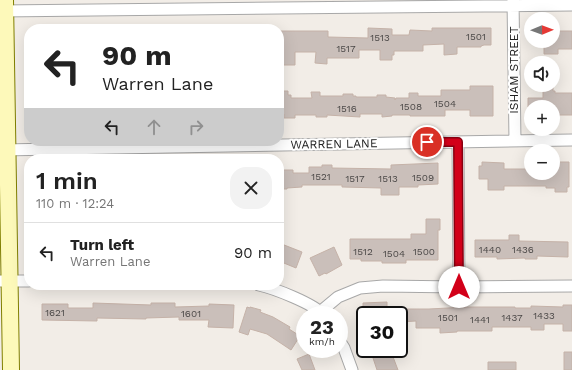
<!DOCTYPE html>
<html lang="en">
<head>
<meta charset="utf-8">
<style>
  :root { --surface:#fff; --page:#f2f2f2; --text:#222; --muted:#767676; --line:#e0e0e0 }
  body { margin:0; font-family:"Work Sans",sans-serif; background:var(--page); color:var(--text); height:100vh; display:flex; flex-direction:column; font-size:15px; white-space:nowrap }
  * { box-sizing:border-box; margin:0 }
  p { font-size:13px; color:var(--muted) }
  .icon { flex:none; width:22px; height:22px; fill:none; stroke:currentColor; stroke-width:2; stroke-linecap:round; stroke-linejoin:round }
  .map { position:relative; flex:1; overflow:hidden }
  .side { position:absolute; left:24px; top:154px; width:260px; height:136px; display:flex; flex-direction:column; background:var(--surface); border-radius:16px; box-shadow:0 4px 16px #0002 }
  .side>* { flex:none }
  .banner { position:absolute; left:24px; top:24px; width:260px; height:122px; border-radius:16px; box-shadow:0 4px 16px #0002; background:#fff; color:var(--text); overflow:hidden }
  .needle { width:26px; rotate:89deg }
  .tools { position:absolute; left:524px; top:12px; display:grid; gap:8px }
  .tools a { display:grid; place-items:center; width:36px; height:36px; border-radius:50%; background:var(--surface); box-shadow:0 4px 16px #0002; font-size:20px }
  .speed { position:absolute; left:296px; top:306px; display:flex; gap:8px; font-size:20px; font-weight:700; text-align:center }
  .speed>* { display:grid; place-content:center; width:52px; height:52px; border-radius:50%; background:var(--surface); box-shadow:0 4px 16px #0002; line-height:1 }
  .speed small { font-size:10px; font-weight:400 }
  .speed .limit { border:2px solid #111; border-radius:6px; background:#fff; color:#111 }
  .pin { position:absolute; display:grid; place-items:center; width:34px; height:34px; color:#fff; margin:-17px; border:2px solid #fff; border-radius:50%; box-shadow:0 1px 4px #0007 }
  .me { position:absolute; width:44px; margin:-22px; rotate:0deg; stroke-linejoin:round; filter:drop-shadow(0 0 3px #0008) }
  .turn { display:flex; align-items:center; gap:14px; height:84px; padding:0 12px; font-size:18px }
  .turn .icon { width:52px; height:52px; stroke-width:2.5 }
  .turn b { display:block; font-size:28px; line-height:34px }
  .lanes { display:flex; align-items:center; height:38px; padding:0 12px; background:#0003; justify-content:center; gap:20px; direction:ltr }
  .lanes .off { opacity:.35 }
  .round { display:grid; place-items:center; flex:none; width:42px; height:42px; border-radius:16px; background:var(--page) }
  .headline { display:flex; align-items:center; justify-content:space-between; height:68px; padding:0 12px }
  h1 { font-size:24px; font-weight:600; line-height:30px }
  ul { padding:0; list-style:none }
  li { display:flex; align-items:center; gap:12px; height:60px; padding:0 12px; border-top:1px solid var(--line) }
  li div { flex:1 }
  li b { display:block; font-size:15px }
  li em { font-style:normal }
  .map>svg:first-child { display:block }
  .building { fill:#cabfba; stroke:#c5b2a8 }
  .lines { fill:none; stroke-linecap:round; stroke-linejoin:round }
  .street-casing { stroke:#a8a8a8; stroke-width:13 }
  .secondary-casing { stroke:#807f00; stroke-width:18 }
  .street { stroke:#fff; stroke-width:11 }
  .secondary { stroke:#fdf9ba; stroke-width:16 }
  .route-casing { stroke:#880010; stroke-width:10 }
  .route { stroke:#d20019; stroke-width:7 }
  .labels { text-anchor:middle; dominant-baseline:central; stroke-width:4; stroke-linejoin:round; paint-order:stroke }
  .number-label { font-size:10px; fill:#4b4847 }
  .street-label { font-size:12px; fill:#212121; stroke:#fff }
</style>
</head>
<body>
<div class="map">
<svg width="572" height="370" viewBox="0 0 572 370">
  <rect width="100%" height="100%" fill="#f2ede7"/>
  <path class="building" d="M368 28 392 29V35H409L410 30 432 31V28H491V45H484L481 46V47H457V54L444 55V44L423 45V51H394V55H392V60H380V50H359V58H327V64L315 63 316 52H295V65H283V50H279V31H328V37L368 38Z
    M553 31H572V49H558V54H544V41H553Z
    M543 85H553V91H555V93H572V115H553V107H528V98H543Z
    M470 86H493V116H470V110H445V116H410V115H392V116L382 117V114H360V117L327 115V117H316V115H295V118H284V114H279V91H288V95H291V98H312L311 92H320V96H343V94H353V96H356V97H377V95H386V97L395 98V100L396 98H409V93H418V96H441V90H470Z
    M482 162 504 163V169H531V173H553V170L556 169V162H569V187H567V192H555V188H546V186H504V190H488V179H479V166H482Z
    M438 163V184L418 185V187H399V195H381V188L342 187V185H302V187L287 188V189H279V170H293V173H309V167H322V165H332V168L391 169V165Z
    M426 219H440V230H438V260H406V263H382V261H361V259H350V239H411V234H426Z
    M509 235H519V241L568 242V257L537 256V259H525V258L497 259V257H475V240H509Z
    M279 243 302 252 296 268 279 261Z
    M334 247 342 265 326 274 325 273 319 276 310 258Z
    M387 302V315H363V303Z
    M93 303 151 305V303H175V307L209 306V304L234 305 233 328 208 327 209 320H179V317L146 318V319L97 318V321L42 320V304H68V308H93Z
    M563 305H572V331H563V324H544V330H531V327H492V331H457V332L440 333V328H416V321L399 322V309H429L467 307H515V308H531V306L563 307Z
    M247 307 250 308V307L261 310 260 312 273 317 290 327 289 329 300 336 291 350 267 334 250 329 248 335 239 332Z
    M370 349H390L398 370H377Z
    M564 352H572V370H564Z
    M309 354 315 370H302L297 359Z
    M488 362H516V370H488Z"/>
  <g class="lines">
    <defs>
      <path id="street" d="M513 0 515 141
        M0 11 572 5
        M458 142 459 287
        M1 150 572 140
        M0 281H29
        M259 285C273 288 315 304 323 315
        M320 312 338 297 360 288 383 286 459 287 572 286
        M339 340 344 348 352 370"/>
      <path id="secondary" d="M5 0 11 370"/>
    </defs>
    <use href="#street" class="street-casing"/>
    <use href="#secondary" class="secondary-casing"/>
    <use href="#street" class="street"/>
    <use href="#secondary" class="secondary"/>
  </g>
  <g class="lines">
    <defs>
      <path id="route" d="M427 142H458L459 287"/>
    </defs>
    <use href="#route" class="route-casing"/>
    <use href="#route" class="route"/>
  </g>
  <g class="labels">
    <g class="number-label">
      <text x="476" y="36">1501</text>
      <text x="380" y="37">1513</text>
      <text x="346" y="48">1517</text>
      <text x="445" y="103">1504</text>
      <text x="411" y="106">1508</text>
      <text x="347" y="108">1516</text>
      <text x="321" y="176">1521</text>
      <text x="423" y="177">1509</text>
      <text x="355" y="178">1517</text>
      <text x="388" y="178">1513</text>
      <text x="490" y="249">1440</text>
      <text x="523" y="249">1436</text>
      <text x="363" y="251">1512</text>
      <text x="424" y="251">1500</text>
      <text x="394" y="253">1504</text>
      <text x="55" y="312">1621</text>
      <text x="191" y="313">1601</text>
      <text x="544" y="315">1433</text>
      <text x="448" y="317">1501</text>
      <text x="512" y="317">1437</text>
      <text x="480" y="319">1441</text>
    </g>
    <g class="street-label">
      <text transform="translate(514 70) rotate(-90)">ISHAM STREET</text>
      <text transform="translate(334 144) rotate(-1)">WARREN LANE</text>
    </g>
  </g>
</svg>
<div class="tools">
<a><svg class="needle" viewBox="-14 -14 28 28"><path d="M0-13l5 13h-10z" fill="#e53935"/><path d="M0 13l5-13h-10z" fill="#767676"/></svg></a>
<a><svg class="icon" aria-label="sound" viewBox="0 0 24 24"><path d="M4 9h4l5-4v14l-5-4H4zM17 9q2 3 0 6"/></svg></a>
<a>+</a>
<a>−</a>
</div>
<div class="speed"><div>23<small>km/h</small></div><div class="limit">30</div></div>
<div class="pin" style="left:427px;top:142px;background:#d93025"><svg class="icon" aria-label="arrive" viewBox="0 0 24 24"><path d="M6 21V4h12l-3 4 3 4H6"/></svg></div>
<svg class="me" style="left:459px;top:287px" viewBox="-20 -20 40 40"><circle r="19" fill="#fff"/><path d="M0-13L10 11 0 6-10 11z" fill="#d20019"/></svg>
<div class="banner">
<div class="turn"><svg class="icon" aria-label="left" viewBox="0 0 24 24"><path d="M17 20v-9H6M10 6l-5 5 5 5"/></svg><div><b>90 m</b>Warren Lane</div></div>
<div class="lanes"><svg class="icon" aria-label="left" viewBox="0 0 24 24"><path d="M17 20v-9H6M10 6l-5 5 5 5"/></svg><svg class="icon off" aria-label="ahead" viewBox="0 0 24 24"><path d="M12 20V5M6 11l6-6 6 6"/></svg><svg class="icon off" aria-label="right" viewBox="0 0 24 24"><path d="M7 20v-9h11M14 6l5 5-5 5"/></svg></div>
</div>
<section class="side">
<div class="headline"><div><h1>1 min</h1><p>110 m · 12:24</p></div><a class="round"><svg class="icon" aria-label="close" viewBox="0 0 24 24"><path d="M6 6l12 12M18 6L6 18"/></svg></a></div>
<ul>
<li><svg class="icon" aria-label="left" viewBox="0 0 24 24"><path d="M17 20v-9H6M10 6l-5 5 5 5"/></svg><div><b>Turn left</b><p>Warren Lane</p></div><em>90 m</em></li>
</ul>
</section>
</div>
</body>
</html>
